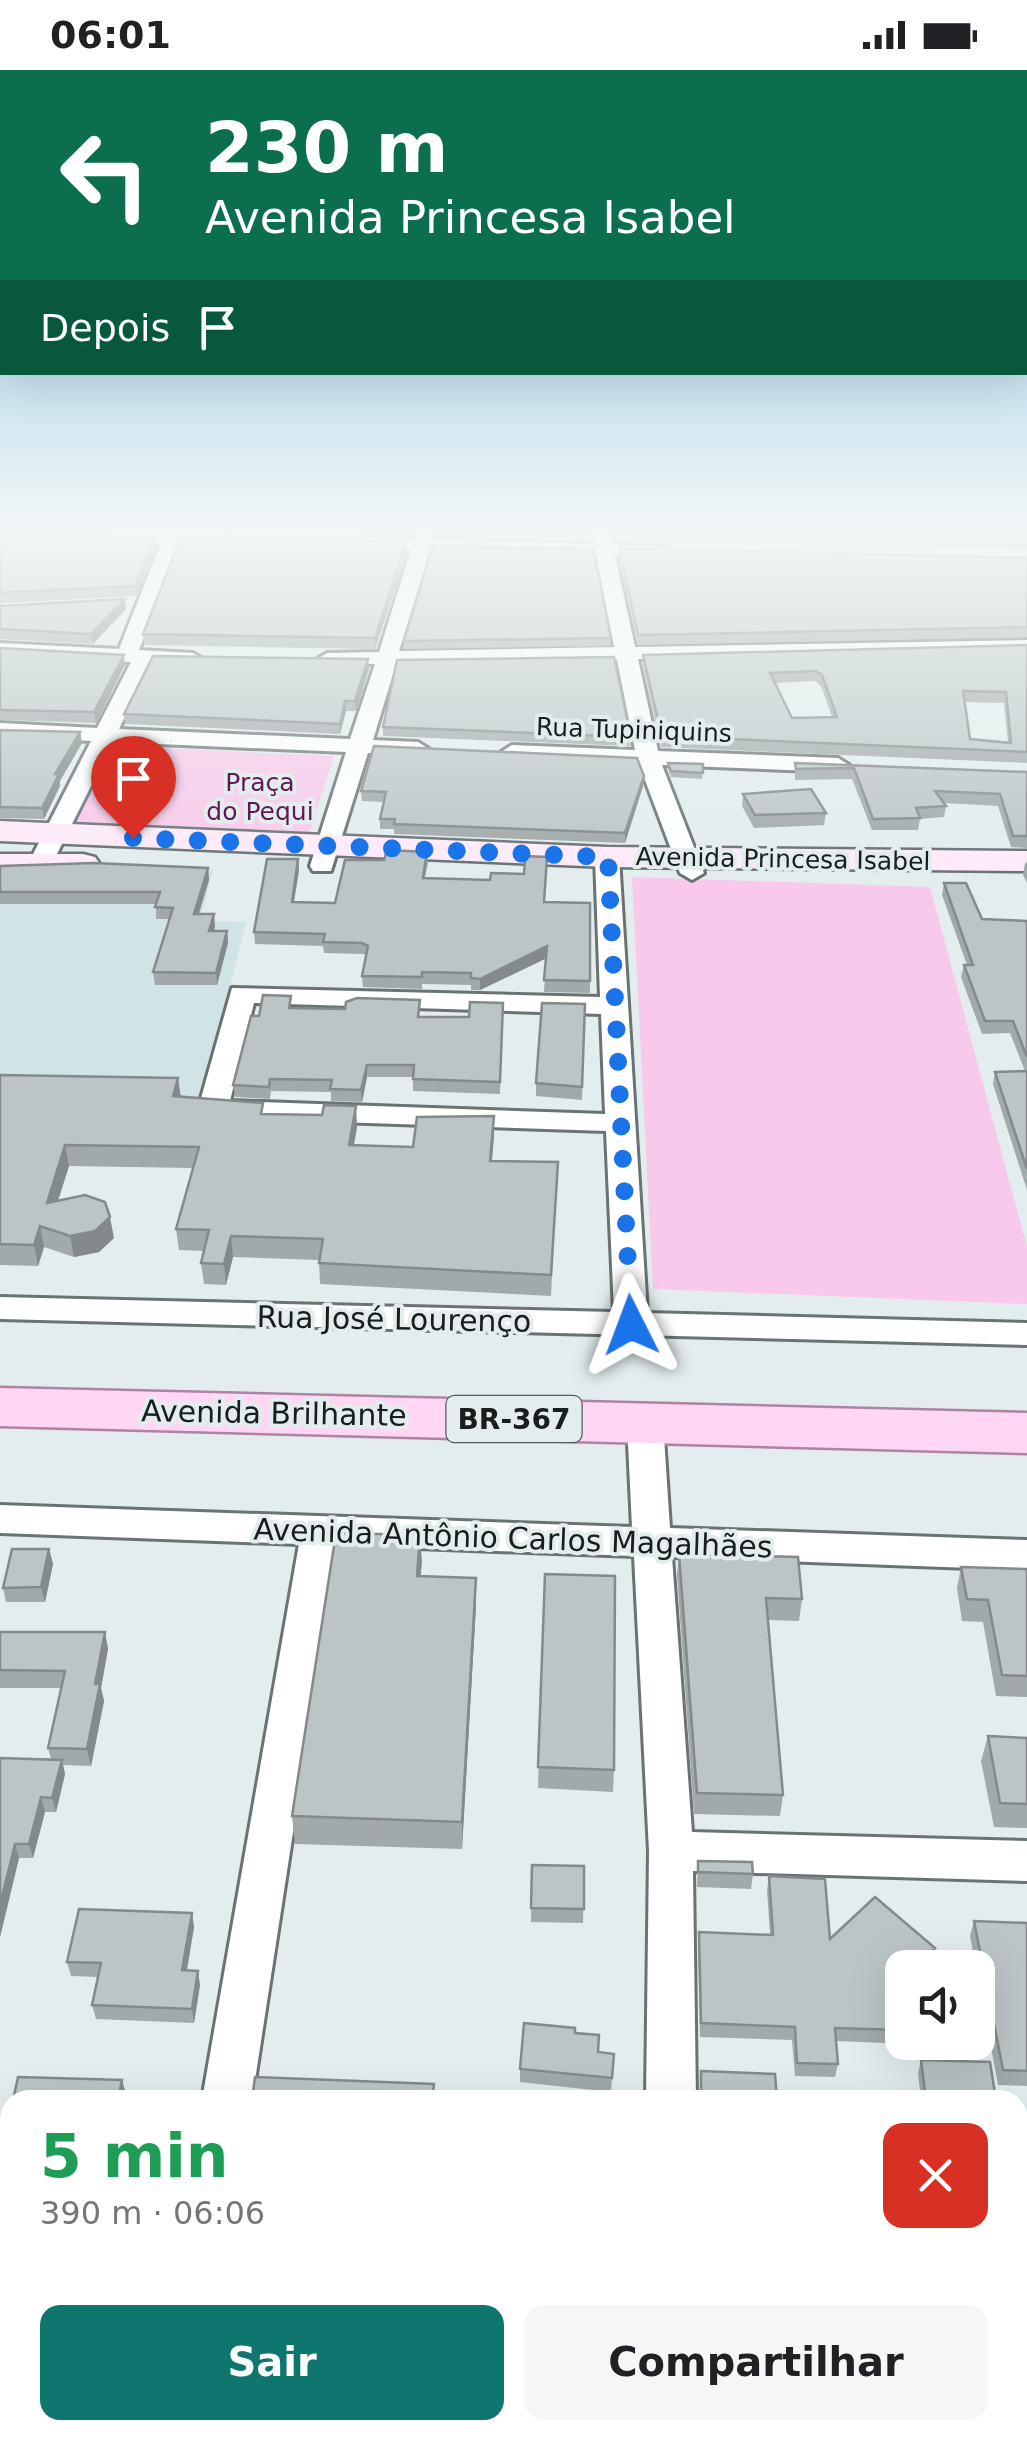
<!DOCTYPE html>
<html lang="pt">
<head>
<meta charset="utf-8">
<style>
  :root { --surface:#fff; --page:#f6f6f6; --text:#202124; --muted:#757577; --accent:#0f766e }
  body { margin:0; font-family:"DejaVu Sans",sans-serif; background:var(--page); color:var(--text); height:100vh; display:flex; flex-direction:column; font-size:38px; white-space:nowrap }
  * { box-sizing:border-box; margin:0 }
  p { font-size:32px; color:var(--muted) }
  .icon { flex:none; width:55px; height:55px; fill:none; stroke:currentColor; stroke-width:2; stroke-linecap:round; stroke-linejoin:round }
  .map { position:relative; flex:1; overflow:hidden }
  .side { position:absolute; left:0px; top:2020px; width:1028px; height:350px; display:flex; flex-direction:column; background:var(--surface); border-radius:30px 30px 0 0; box-shadow:0 10px 40px #0002 }
  .side>* { flex:none }
  .banner { position:absolute; left:0px; top:0px; width:1028px; height:305px; box-shadow:0 10px 40px #0002; background:#0b6e4f; color:#fff; overflow:hidden }
  .controls { position:absolute; left:885px; top:1880px; display:grid; gap:20px }
  .controls a { display:grid; place-items:center; width:110px; height:110px; border-radius:20px; background:var(--surface); box-shadow:0 10px 40px #0002; font-size:50px }
  .pin { position:absolute; display:grid; place-items:center; width:85px; height:85px; color:#fff; margin:-102px -42px; border-radius:50% 50% 50% 0; rotate:-45deg; box-shadow:0 0 10px #0007 }
  .pin .icon { rotate:45deg }
  .me { position:absolute; width:110px; margin:-55px; rotate:357deg; stroke-linejoin:round; filter:drop-shadow(0 0 8px #0008) }
  .turn { display:flex; align-items:center; gap:35px; height:210px; padding:0 40px; font-size:45px }
  .turn .icon { width:130px; height:130px; stroke-width:2.5 }
  .turn b { display:block; font-size:70px; line-height:85px }
  .then { display:flex; align-items:center; height:95px; padding:0 40px; background:#0003; gap:20px; font-size:38px }
  .round { display:grid; place-items:center; flex:none; width:105px; height:105px; border-radius:20px; background:var(--page) }
  .summary { display:flex; align-items:center; justify-content:space-between; height:170px; padding:0 40px }
  h1 { font-size:60px; font-weight:800; line-height:75px; color:#1e9e55 }
  .cta { display:flex; gap:20px; margin-top:auto; padding:20px 40px }
  .cta a { flex:1; height:115px; border-radius:20px; background:var(--accent); color:#fff; font-size:40px; font-weight:800; line-height:115px; text-align:center }
  .cta a+a { background:var(--page); color:var(--text) }
  .status { display:flex; justify-content:space-between; align-items:center; height:70px; padding:0 50px; background:var(--surface); direction:ltr }
  .status svg { height:28px; fill:currentColor }
  .map>svg:first-child { display:block }
  .built { fill:#d0e3e5 }
  .green { fill:#f8c9ea }
  .lines { fill:none; stroke-linecap:round; stroke-linejoin:round }
  .street-casing { stroke:#6a7374; stroke-width:6 }
  .secondary-casing { stroke:#6a7374; stroke-width:5 }
  .primary-casing { stroke:#ae83a3; stroke-width:5 }
  .street { fill:#fff; fill-rule:evenodd }
  .secondary { fill:#ffeaf9; fill-rule:evenodd }
  .primary { fill:#ffd6f3; fill-rule:evenodd }
  .wall { fill:#a2a9aa; fill-rule:evenodd }
  .shaded-wall { fill:#848a8b }
  .building { fill:#bcc5c6; stroke:#848a8b; stroke-width:2.5; fill-rule:evenodd }
  .route { stroke:#1a73e8; stroke-width:18; stroke-dasharray:0 32.4 }
  .labels { text-anchor:middle; dominant-baseline:central; stroke-width:8; stroke-linejoin:round; paint-order:stroke }
  .far-street-label { font-size:25px; fill:#191d1d; stroke:#e3edee }
  .far-park-label { font-size:25px; fill:#611953; stroke:#e3edee }
  .shield { fill:#e3edee; stroke:#565b5c; stroke-width:2.5 }
  .shield-label { font-size:28px; font-weight:bold; fill:#191d1d }
  .street-label { font-size:30px; fill:#191d1d; stroke:#e3edee }
</style>
</head>
<body>
<div class="status"><b>06:01</b><svg viewBox="0 0 49 12"><path d="M0 12V9h3v3zM5 12V6h3v6zM10 12V3h3v9zM15 12V0h3v12zM26 1h20v11H26zM47 4h2v5h-2z"/></svg></div>
<div class="map">
<svg width="1027" height="2370" viewBox="0 0 1027 2370">
  <rect width="100%" height="100%" fill="#e3edee"/>
  <path class="built" d="M0 798 213 800 200 851 246 852 200 1036 0 1033Z"/>
  <path class="green" d="M110 676 334 686 306 773 62 762Z
    M632 807 930 817 1027 1177V1234L653 1219Z"/>
  <g class="lines">
    <defs>
      <path id="street" d="M17 460H36L7 495 0 497V479Z
        M167 460 225 463 234 469 225 475 180 474 139 580 193 583 203 589 193 595 151 593 119 659 350 669 375 594 327 595 317 589 327 583 379 582 411 480 364 479 355 473 364 467 415 469 418 460H436L433 469 594 474 591 460H609L612 474 667 477 669 481 660 487 615 485 635 577 1027 570V582L638 589 658 681 838 688 849 695 838 702 662 695 704 803 692 810 680 803 639 694 512 689 501 682 512 675 635 680 617 590 396 594 373 670 418 672 429 679 418 686 368 683 331 801H313L310 796 346 682 113 672 52 794 49 799H31L28 794 91 671 0 667V653L97 658 131 592 0 585V573L119 579 161 473H114L105 467 114 461ZM430 480 596 485 614 577 399 581Z
        M607 780 619 787 647 1243 1027 1253V1275L0 1249V1227L614 1242 606 1061 213 1048 198 1039 232 918 600 927 595 787ZM254 933 601 944 605 1044 230 1031Z
        M645 1339 658 1343 663 1352 670 1458 1027 1470V1500L672 1487 692 1762 1027 1771V1811L693 1801 696 2030H646L649 1781 634 1486 337 1475 252 2030H202L299 1474 0 1463V1435L632 1457 627 1352 632 1343Z
        M1018 2110H1027V2162L1018 2161Z
        M145 2360H201L199 2370H143Z
        M650 2360H706L707 2370H651Z"/>
      <path id="secondary" d="M0 751 607 777 1027 781V801L607 797 0 771Z
        M0 784H83L95 787 100 794 95 801 83 804H0Z"/>
      <path id="primary" d="M0 1318 1027 1343V1383L0 1356Z"/>
    </defs>
    <use href="#street" class="street-casing"/>
    <use href="#secondary" class="secondary-casing"/>
    <use href="#primary" class="primary-casing"/>
    <use href="#street" class="street"/>
    <use href="#secondary" class="secondary"/>
    <use href="#primary" class="primary"/>
  </g>
  <path class="wall" d="M287 460H414L412 464Z
    M437 460H589V468L439 465Z
    M611 460H1027V479L615 469Z
    M0 463 155 467 156 477 137 526 0 533Z
    M619 478 1027 488V567L638 575 619 488Z
    M407 483 375 579 144 575 143 564Z
    M0 536 126 539 93 574 0 569Z
    M611 568 610 576 404 579V571Z
    M1027 575V693L661 677 643 596V585ZM815 611 821 616 832 647 792 648 775 613ZM964 632 1004 633 1008 672 970 669Z
    M0 578 125 595 96 653 0 650Z
    M369 599 356 641H346L340 664 125 654 124 644Z
    M383 657 631 667 630 676 383 666Z
    M0 660 80 662 82 673 60 711V716L44 749 0 748Z
    M668 693 703 694 702 709 671 707 668 699Z
    M795 693 1027 702V778L1011 777 998 736 944 733 946 736 944 747 920 749 918 760H872L852 709 795 710Z
    M643 716 625 773 394 764V759H380V749L384 732 362 731 361 721Z
    M743 724 826 743 824 755 754 758 742 736Z
    M427 782 428 793 425 808 545 832 590 833V923L544 922 546 888 480 920H471V915L422 914V919L363 917 362 906 366 886 363 884 324 883 323 876 255 874 254 862 298 789 299 800 294 832 335 833 384 790Z
    M1027 792V813L1023 805 1025 793Z
    M0 796 208 798 209 810 199 844 215 856 214 861H227L228 873 217 915H155L153 902 170 849H156V834H0Z
    M944 813 982 849 1027 851V1120L993 1014 995 1002 1025 1001 1010 963 982 964 961 907 964 895H967L942 825Z
    M503 933 500 1024 413 1021V1007H367L362 1032 331 1031V1022L271 1021 270 1029 235 1027 233 1015 259 946 469 947Z
    M585 934 582 1030 536 1026V1013Z
    M0 1005 178 1008 180 1027 264 1044 357 1057 354 1075 413 1077 494 1046 492 1091 558 1092 551 1226 320 1214 319 1190 233 1187 226 1215 204 1214 201 1193 204 1181 179 1180 176 1159 193 1098 69 1096 58 1130 114 1168 99 1182 74 1187 44 1177 38 1196 0 1195Z
    M420 1465 421 1506 476 1508V1535L462 1779 295 1774 292 1746Z
    M49 1479 53 1494 45 1532H6L3 1518Z
    M679 1484 802 1529 799 1551 768 1550 783 1725 780 1746 694 1744 677 1505Z
    M961 1497 1027 1499V1627L996 1626 983 1552 962 1551 957 1518Z
    M545 1504 614 1700 613 1722 538 1718Z
    M0 1562H105L108 1579 101 1618 104 1631 91 1696 63 1695 65 1704 56 1742H45L33 1788H19L0 1867V1688L51 1689 48 1678 62 1618H0Z
    M988 1666 1027 1668V1758L994 1757 981 1691Z
    M698 1791 753 1804 751 1819 697 1817Z
    M532 1795 584 1796 583 1853 531 1852Z
    M769 1806 830 1869 935 1878 932 1892 902 1898V1972H907V1974L836 1971 838 1994 835 2007 795 2006 792 1970 700 1967 698 1876 699 1862 770 1865 767 1820Z
    M192 1843 194 1857 187 1901 200 1915 194 1953 96 1949 92 1935 98 1907 71 1906 67 1892Z
    M974 1851 1027 1853V2016L998 2015 978 1907V1898H976L970 1866Z
    M575 1963 598 1982 614 1984 611 2022 520 2012V1999Z
    M921 1990 996 2030H921L918 2003Z
    M10 2045V2198H0V2066L6 2061Z
    M1018 2238 1027 2250V2347L1018 2346Z
    M891 2360H974L975 2370H892Z"/>
  <path class="shaded-wall" d="M155 467 156 477 137 526 135 516Z
    M406 472 407 483 375 579V568Z
    M125 529 126 539 93 574 91 564Z
    M124 585 125 595 96 653 94 642Z
    M368 589 369 599 356 641 355 631Z
    M345 631 346 641 340 664V654Z
    M80 662 82 673 60 711V716L44 749 42 738 55 704Z
    M644 706 643 716 625 773V763Z
    M298 789 299 800 292 843V832Z
    M208 798 209 810 195 855 194 844Z
    M214 844 215 856 211 873 209 861Z
    M227 861 228 873 217 915 216 903Z
    M547 876V888L480 920V909Z
    M367 995V1007L362 1032 361 1020Z
    M178 1008 181 1028 173 1026Z
    M356 1036 357 1057 350 1095 349 1075Z
    M494 1046V1067L490 1111V1091Z
    M65 1075 69 1096 51 1153 47 1133Z
    M110 1147 114 1168 99 1182 74 1187 70 1166Z
    M40 1156 44 1177 38 1196 34 1175Z
    M231 1166 233 1187 226 1215 224 1194Z
    M420 1465 422 1492 418 1534 417 1506Z
    M49 1479 53 1494 45 1532 41 1517Z
    M476 1508V1535L462 1779V1752Z
    M105 1562 108 1579 101 1618 104 1631 91 1696 87 1679 95 1614Z
    M62 1690 65 1704 56 1742 52 1728Z
    M41 1727 45 1742 33 1788 29 1774Z
    M15 1774 19 1788 0 1867V1835Z
    M192 1843 194 1857 184 1915 182 1900Z
    M935 1878 932 1892 927 1898H916Z
    M198 1901 200 1915 194 1953 192 1939Z
    M122 2010 127 2027 126 2030H118Z
    M138 2360H143L142 2370H136Z"/>
  <path class="building" d="M620 460H1027V470Z
    M0 463 155 467 135 516 0 523Z
    M181 467 406 472 375 568 143 564Z
    M433 476 593 479 611 568 404 571Z
    M619 478 1027 488V557L638 565Z
    M125 529 91 564 0 559V536Z
    M1027 575V682L662 666 643 585ZM816 601 822 605 837 647 792 648 770 603ZM963 621 1006 622 1011 673 970 669Z
    M0 578 124 585 94 642 0 640Z
    M153 586 368 589 355 631H345L340 654 124 644Z
    M614 587 631 667 383 657 397 590Z
    M0 660 80 662 55 704H59L42 738 0 737Z
    M374 676 637 688 644 706 625 763 394 754 395 749H380L386 722 361 721Z
    M668 693 703 694V703L671 701Z
    M795 693 1027 702V766H1013L1000 724 935 721 946 736 916 738 920 748 873 749 854 698 796 699Z
    M811 719 826 743 755 745 743 724Z
    M387 780 427 782 423 808 490 810 491 803 524 804 525 786 547 787 544 832 590 833V911L544 910 547 876 480 909 471 908V903L422 902V907L362 906 368 876 362 873 323 872 325 864 254 862 267 789H298L292 832 335 833 345 790H384Z
    M94 793 208 798 194 844H214L209 861H227L216 903 153 902 173 838 155 837 160 822H0V796Z
    M944 813H966L982 849 1027 851V987L1013 951H985L964 895H973Z
    M263 925 291 926 289 938 345 939 346 932 357 928 420 930 418 947H469L470 932 503 933 500 1012 413 1009 414 995H367L361 1020 330 1019 332 1010 270 1009 269 1017 233 1015 251 946H259Z
    M542 933 585 934 582 1017 536 1013Z
    M1027 1001V1099L995 1002Z
    M0 1005 178 1008 173 1026 263 1033 261 1044 322 1045 324 1035 356 1036 349 1075 413 1077 417 1047 494 1046 490 1091 558 1092 551 1205 319 1193 323 1169 231 1166 224 1194 201 1193 209 1160 176 1159 199 1077 65 1075 47 1133 85 1125 105 1132 110 1147 95 1161 70 1166 40 1156 34 1175 0 1174Z
    M336 1463 420 1465 417 1506 476 1508 462 1752 292 1746Z
    M12 1479H49L41 1517 3 1518Z
    M679 1484 798 1487 802 1529 766 1528 783 1725 697 1723Z
    M961 1497 1027 1499V1606L1002 1605 988 1530 967 1529Z
    M545 1504 615 1506 614 1700 538 1697Z
    M0 1562H105L95 1614H100L87 1679 48 1678 65 1601 0 1600Z
    M988 1666 1027 1668V1734L1000 1733Z
    M0 1688 62 1690 52 1728 41 1727 29 1774H15L0 1835Z
    M698 1791 752 1792 753 1804 698 1802Z
    M532 1795 584 1796V1839L531 1838Z
    M769 1806 825 1809 830 1869 875 1827 935 1878 916 1898H902V1960L835 1958 838 1994 797 1993 795 1957 701 1953 699 1862 773 1865Z
    M79 1839 192 1843 182 1900 198 1901 192 1939 92 1935 101 1893 67 1892Z
    M974 1851 1027 1853V2001L1003 2000Z
    M524 1953 575 1958V1963L599 1965 598 1982 614 1984 612 2008 520 1999Z
    M921 1990 990 1992 996 2030H926Z
    M701 2001 775 2004 777 2030H701Z
    M18 2007 122 2010 118 2030H13Z
    M255 2007 434 2014 432 2030H252Z
    M10 2045V2182H0V2066L1 2061H6Z
    M1018 2238H1024L1025 2250H1027V2333H1018Z
    M73 2360H138L136 2370H71Z
    M226 2360H489L488 2370H225Z
    M558 2360H611V2370H558Z
    M758 2360 834 2362 835 2370H758Z
    M896 2360H974L975 2370H897Z"/>
  <linearGradient id="sky" x2="0" y2="1"><stop stop-color="#72bbde"/><stop offset="0.58" stop-color="#f2f7f7"/><stop offset="1" stop-color="#f2f7f7" stop-opacity="0"/></linearGradient>
  <rect width="1027" height="792" fill="url(#sky)"/>
  <g class="lines">
    <path class="route" d="M133 768 608 787 631 1255"/>
  </g>
  <g class="labels">
    <g class="far-street-label">
      <text transform="translate(634 660) rotate(2)">Rua Tupiniquins</text>
      <text transform="translate(783 789) rotate(1)">Avenida Princesa Isabel</text>
    </g>
    <g class="far-park-label">
      <text x="260" y="712">Praça<tspan x="260" dy="29">do Pequi</tspan></text>
    </g>
    <rect class="shield" x="446.5" y="1326" width="135" height="46" rx="8"/>
    <g class="shield-label">
      <text x="514" y="1349">BR-367</text>
    </g>
    <g class="street-label">
      <text transform="translate(394 1249) rotate(1)">Rua José Lourenço</text>
      <text transform="translate(274 1343) rotate(1)">Avenida Brilhante</text>
      <text transform="translate(513 1468) rotate(2)">Avenida Antônio Carlos Magalhães</text>
    </g>
  </g>
</svg>
<div class="controls">
<a><svg class="icon" aria-label="sound" viewBox="0 0 24 24"><path d="M4 9h4l5-4v14l-5-4H4zM17 9q2 3 0 6"/></svg></a>
</div>
<div class="pin" style="left:133px;top:768px;background:#d93025"><svg class="icon" aria-label="arrive" viewBox="0 0 24 24"><path d="M6 21V4h12l-3 4 3 4H6"/></svg></div>
<svg class="me" style="left:631px;top:1255px" viewBox="-20 -20 40 40"><path d="M0-17L14 15 0 8-14 15z" fill="#1a73e8" stroke="#fff" stroke-width="4"/></svg>
<div class="banner">
<div class="turn"><svg class="icon" aria-label="left" viewBox="0 0 24 24"><path d="M17 20v-9H6M10 6l-5 5 5 5"/></svg><div><b>230 m</b>Avenida Princesa Isabel</div></div>
<div class="then">Depois<svg class="icon" aria-label="arrive" viewBox="0 0 24 24"><path d="M6 21V4h12l-3 4 3 4H6"/></svg></div>
</div>
<section class="side">
<div class="summary"><div><h1>5 min</h1><p>390 m · 06:06</p></div><a class="round" style="background:#d93025;color:#fff"><svg class="icon" aria-label="close" viewBox="0 0 24 24"><path d="M6 6l12 12M18 6L6 18"/></svg></a></div>
<div class="cta"><a>Sair</a><a>Compartilhar</a></div>
</section>
</div>
</body>
</html>
